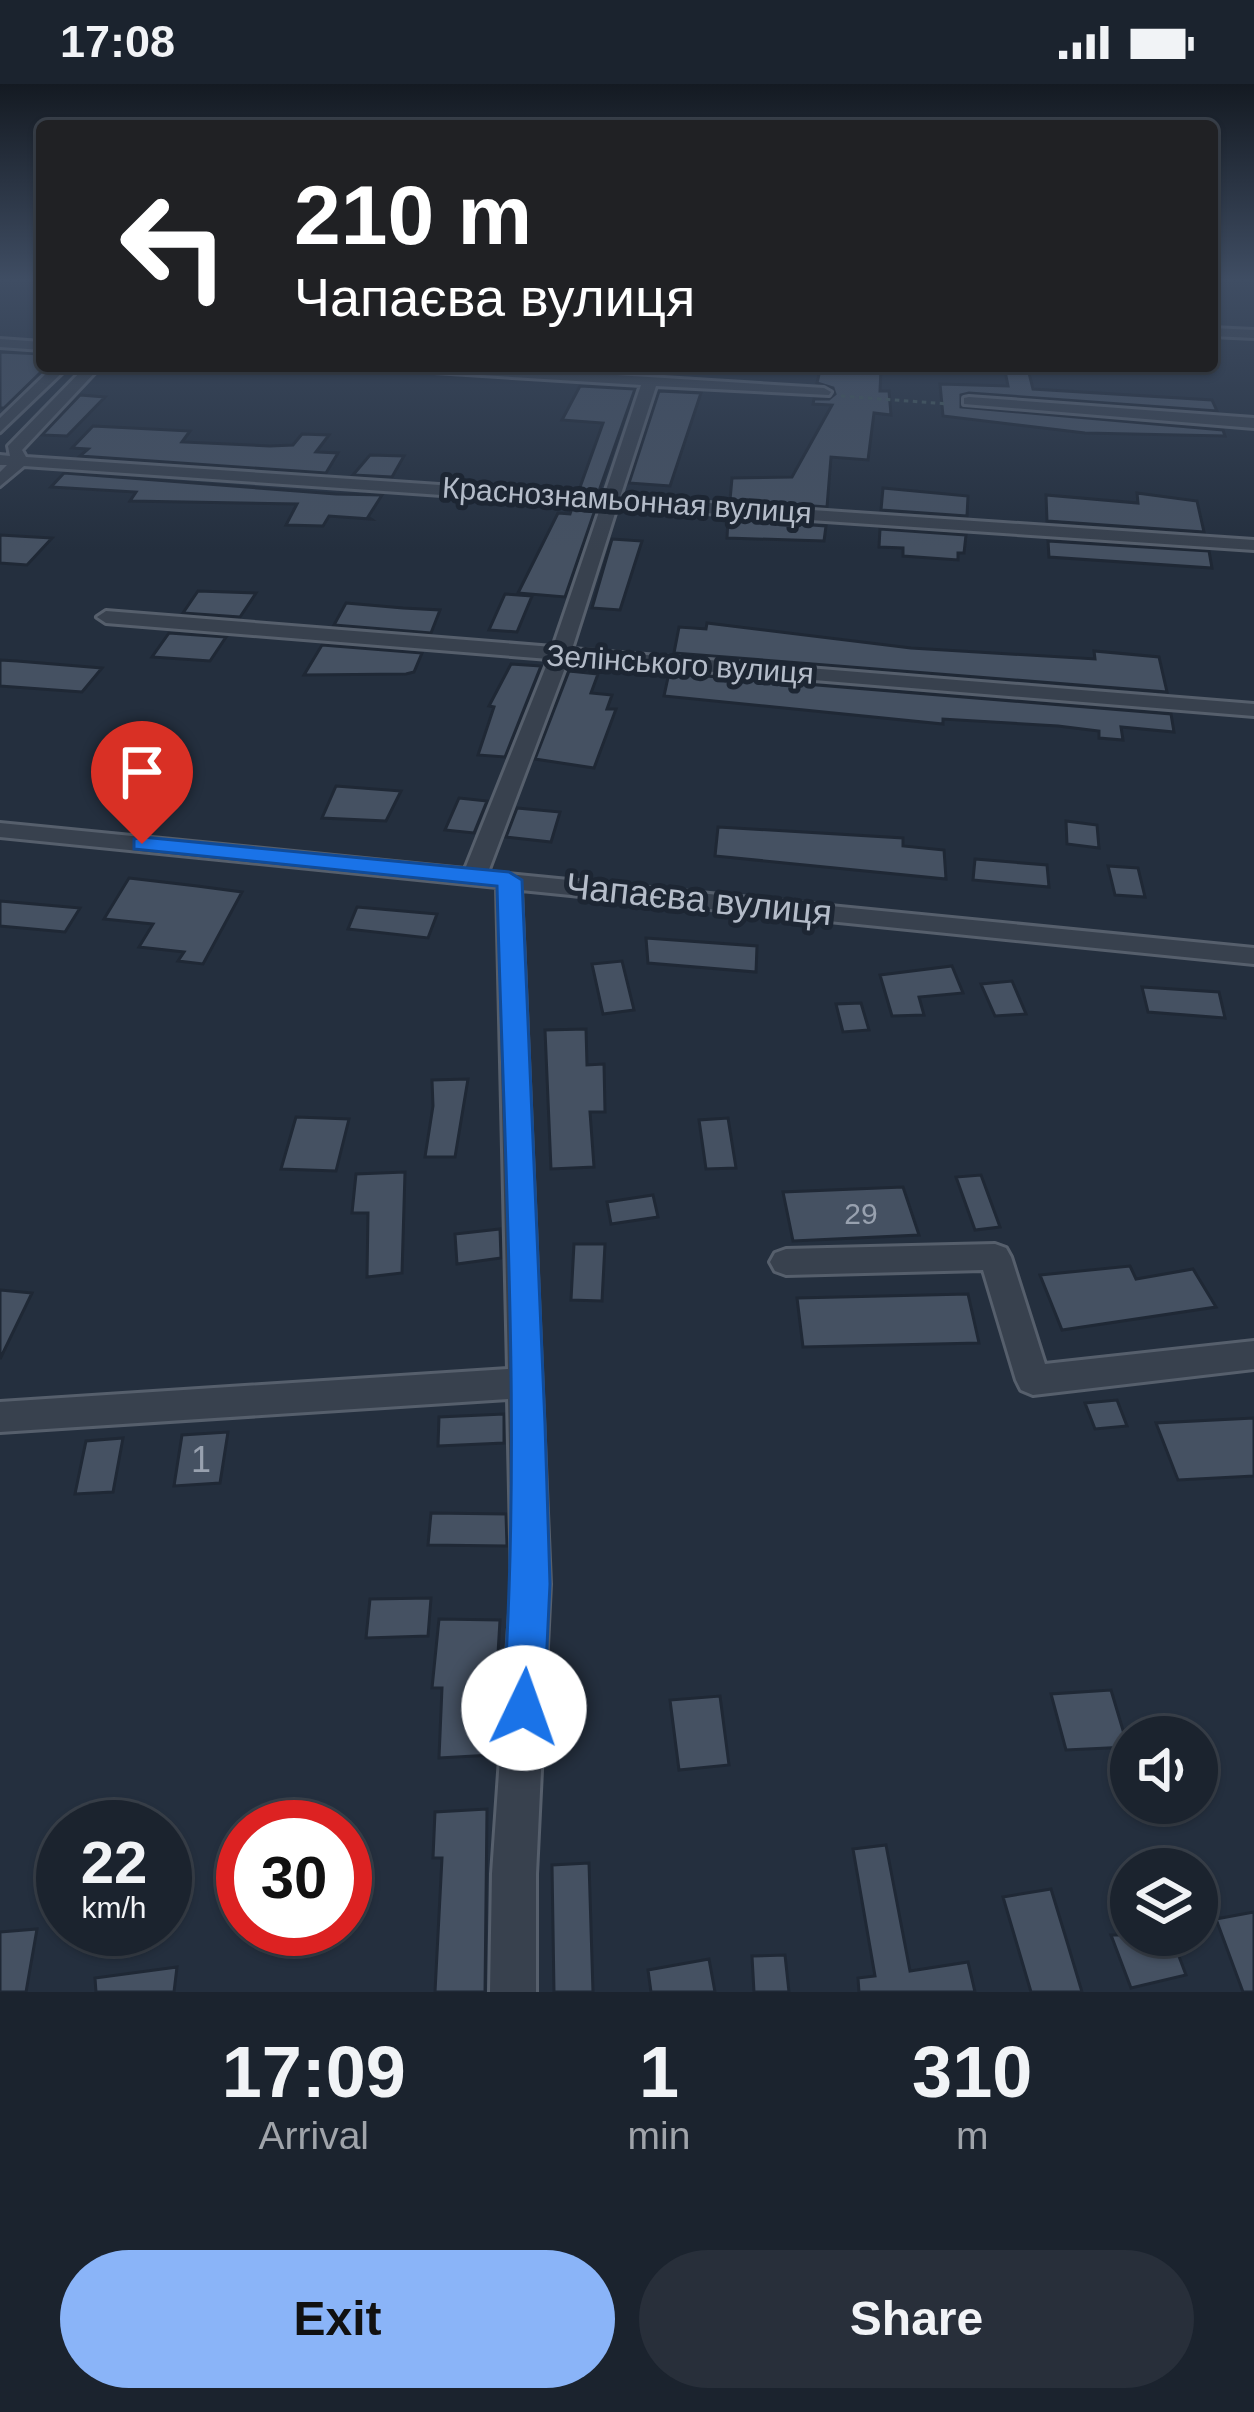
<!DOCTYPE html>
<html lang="en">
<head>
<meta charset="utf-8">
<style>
  :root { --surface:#1b232e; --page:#282f3a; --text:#f1f3f6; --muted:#a0a4aa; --line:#39404a; --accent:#8ab4f8 }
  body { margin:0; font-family:Arial,sans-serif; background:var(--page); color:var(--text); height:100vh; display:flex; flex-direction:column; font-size:45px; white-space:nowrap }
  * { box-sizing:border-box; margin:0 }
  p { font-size:39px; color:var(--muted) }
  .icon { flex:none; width:66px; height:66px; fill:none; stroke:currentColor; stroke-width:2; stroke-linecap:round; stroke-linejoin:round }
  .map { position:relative; height:1908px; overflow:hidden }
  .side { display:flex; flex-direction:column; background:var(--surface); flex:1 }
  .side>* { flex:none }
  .banner { position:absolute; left:36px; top:36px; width:1182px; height:252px; border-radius:12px; box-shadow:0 3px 9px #0004,0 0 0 3px var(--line); background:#202124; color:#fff; overflow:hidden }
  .buttons { position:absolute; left:1110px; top:1632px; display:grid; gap:24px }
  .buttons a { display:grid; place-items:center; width:108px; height:108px; border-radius:50%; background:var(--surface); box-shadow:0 3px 9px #0004,0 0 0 3px var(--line); font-size:60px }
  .speed { position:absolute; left:36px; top:1716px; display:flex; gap:24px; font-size:60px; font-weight:700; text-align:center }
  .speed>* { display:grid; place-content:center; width:156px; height:156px; border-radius:50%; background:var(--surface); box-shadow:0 3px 9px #0004,0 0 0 3px var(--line); line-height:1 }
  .speed small { font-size:30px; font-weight:400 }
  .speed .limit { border:18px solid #d22; background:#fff; color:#111 }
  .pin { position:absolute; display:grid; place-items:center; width:102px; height:102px; color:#fff; margin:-123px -51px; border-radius:50% 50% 50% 0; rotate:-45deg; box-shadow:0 0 12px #0007 }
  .pin .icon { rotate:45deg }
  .me { position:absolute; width:132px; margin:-66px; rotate:3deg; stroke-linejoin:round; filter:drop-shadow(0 0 9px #0008) }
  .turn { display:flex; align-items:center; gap:42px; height:252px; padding:0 60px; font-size:54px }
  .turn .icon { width:156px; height:156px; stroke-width:2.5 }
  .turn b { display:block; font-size:84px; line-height:102px }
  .eta { display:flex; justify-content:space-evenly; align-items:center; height:204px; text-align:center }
  .eta b { font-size:72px; font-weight:700; line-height:84px }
  .button { display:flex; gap:24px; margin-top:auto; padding:24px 60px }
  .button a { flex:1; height:138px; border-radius:72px; background:var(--accent); color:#111; font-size:48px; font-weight:700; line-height:138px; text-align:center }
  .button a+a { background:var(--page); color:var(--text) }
  .status { display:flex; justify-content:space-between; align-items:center; height:84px; padding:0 60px; background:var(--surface); direction:ltr }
  .status svg { height:33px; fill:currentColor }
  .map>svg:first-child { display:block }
  .building { fill:#455162; stroke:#1f2835; stroke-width:3 }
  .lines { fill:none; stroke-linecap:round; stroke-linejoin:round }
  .minor-casing { stroke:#565f6c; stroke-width:6 }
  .path { stroke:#44595c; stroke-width:3; stroke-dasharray:4.5 4.5; stroke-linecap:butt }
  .minor { fill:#38414e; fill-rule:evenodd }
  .route { fill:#1a73e8; stroke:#114b97; stroke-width:3 }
  .labels { text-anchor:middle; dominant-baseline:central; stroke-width:10; stroke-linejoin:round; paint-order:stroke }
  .far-street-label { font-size:30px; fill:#b4bcc9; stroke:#1d2633 }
  .number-label { font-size:30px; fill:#98a1af }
  .street-label { font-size:36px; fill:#b4bcc9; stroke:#1d2633 }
  .near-number-label { font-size:36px; fill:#98a1af }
</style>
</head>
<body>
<div class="status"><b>17:08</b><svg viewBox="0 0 49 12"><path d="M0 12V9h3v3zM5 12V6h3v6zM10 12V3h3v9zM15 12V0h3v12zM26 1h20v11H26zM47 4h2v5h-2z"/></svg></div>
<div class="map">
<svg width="1254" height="1908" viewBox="0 0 1254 1908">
  <rect width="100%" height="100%" fill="#242f3e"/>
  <path class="building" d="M0 268 42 270V287L4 324H0Z
    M821 282 881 285 880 307H889L891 331 874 329 868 376 831 373 827 423 730 416 732 394 792 393 832 321 813 320 814 315H829L835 310 833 304 817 299Z
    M1005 287 1029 289 1033 305 1212 316 1217 327 969 309 961 311V323L1223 346 1225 352 1085 349 943 332 940 300 1008 302Z
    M580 302 635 305 599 407 579 406 603 339 562 336Z
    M659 307 701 309 670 402 629 399Z
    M80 311 105 313 67 352 42 351Z
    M93 342 190 347 182 358 270 362 293 361 302 350 329 351 316 368 338 369 326 389 80 372 88 365 72 364Z
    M370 371 404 372 392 393 353 391Z
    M64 389 336 410 382 411 368 433 371 435 329 432 323 442 286 441 297 420 130 417 136 408 51 403Z
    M883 404 968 412 967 432 881 426Z
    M1137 409 1197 417 1204 448 1047 437 1046 411 1138 419Z
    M572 424 595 426 565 513 518 509 558 429 570 430Z
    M728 435 826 442 824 457 727 454Z
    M880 445 966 451 964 469H958V476L903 472V464L879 463Z
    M0 451 52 454 27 481 0 479Z
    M612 455 642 457 620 526 592 524Z
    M1048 457 1209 467 1212 484 1049 473Z
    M198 507 256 509 240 533 183 529Z
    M505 510 532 512 517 548 489 546Z
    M346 519 403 524 440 526 431 549 334 541Z
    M707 539 911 564 1095 575 1094 567 1159 573 1167 608 674 569 679 543 706 545Z
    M169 549 226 553 210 577 152 573Z
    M322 561 422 569 414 588 406 590 304 591Z
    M0 576 17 577 102 584 82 608 0 602Z
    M511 580 541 582 505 673 478 671 494 623 489 622Z
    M569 587 598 590 591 609 612 611 607 625H616L594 684 535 675Z
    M669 589 1171 630 1174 648 1121 643 1123 656 1099 654V647L1058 642 943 635V640L664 612Z
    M336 702 401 707 386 737 322 734Z
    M459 714 487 717 474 749 445 746Z
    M517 724 560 728 551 758 506 753Z
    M1066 737 1097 741 1099 764 1067 760Z
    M718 743 903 754V762L944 766 946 795 715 772Z
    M975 775 1047 781 1049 803 973 796Z
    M1108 782 1138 784 1145 813 1115 811Z
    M129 794 197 802 242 808 203 880 178 877 184 868 139 863 153 840 104 835Z
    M0 817 80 824 65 848 0 842Z
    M357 823 437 830 428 854 348 845Z
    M646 854 757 862 756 888 648 879Z
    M622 877 634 926 603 930 592 880Z
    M952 882 963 909 919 913 924 931 892 932 880 891Z
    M1012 897 1026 930 995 932 981 900Z
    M1142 903 1219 908 1225 934 1148 928Z
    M861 919 869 946 843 948 836 920Z
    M586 945 587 981 604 980 605 1028H590L594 1083 551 1085 545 946Z
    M468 995 455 1073H425L433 1022 432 996Z
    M296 1033 349 1035 336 1087 281 1085Z
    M728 1034 736 1084 706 1085 699 1036Z
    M405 1088 402 1189 367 1193 368 1129H352L356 1090Z
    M981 1091 1000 1143 975 1146 956 1093Z
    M903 1103 919 1151 793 1157 783 1108Z
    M653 1111 658 1133 611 1140 607 1118Z
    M500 1145 501 1174 457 1180 455 1150Z
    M574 1160H605L602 1217 571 1216Z
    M1130 1182 1136 1195 1193 1185 1216 1223 1062 1246 1040 1191Z
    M0 1206 32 1209 0 1275Z
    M968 1210 979 1259 803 1263 797 1214Z
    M1117 1316 1127 1342 1095 1345 1085 1319Z
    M504 1330V1359L438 1362 439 1333Z
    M1254 1334V1392L1178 1396 1156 1339Z
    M228 1348 220 1399 174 1402 182 1351Z
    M123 1354 113 1408 75 1410 86 1357Z
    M431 1429 506 1430 507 1462 428 1461Z
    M431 1514 428 1552 366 1554 370 1515Z
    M439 1535 500 1536 492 1671 439 1674 442 1604H432Z
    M1111 1606 1128 1663 1066 1666 1051 1610Z
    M720 1612 729 1681 679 1686 670 1616Z
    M487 1725 485 1908H435L442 1774H433L435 1728Z
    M886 1761 910 1887 968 1878 975 1908H859L858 1894 875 1892 853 1765Z
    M589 1779 593 1908H554L552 1781Z
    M1051 1805 1068 1861 1082 1908H1031L1003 1813Z
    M1254 1828V1908H1243L1216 1835Z
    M37 1845 26 1908H0V1848Z
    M1111 1851H1171L1186 1891 1131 1904Z
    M785 1871 789 1908H754L752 1872Z
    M709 1875 715 1908H651L648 1886Z
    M177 1883 174 1908H96L95 1894Z"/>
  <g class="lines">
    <defs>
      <path id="minor" d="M1212 244 1254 246V254L1212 252Z
        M0 255 42 258V266L0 263Z
        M54 282H69L0 348V334Z
        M86 282H101L22 366 26 373 604 412 641 301 402 286 395 282H471L824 304 831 308 829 311 656 302 620 413 1254 456V466L617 423 572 565 1254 620V632L568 576 488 788 1254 864V880L521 806 550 1500 536 1790V1908H490L492 1790 512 1500 508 1315 0 1348V1318L508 1285 497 803 0 753V739L465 785 549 575 106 539 97 533 106 527 553 563 601 422 24 382 0 402V388L7 381H0V371L10 372 8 362Z
        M969 313 1254 334V344L964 320V314Z
        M995 1160 1006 1164 1011 1173 1045 1280 1254 1257V1285L1033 1311 1021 1306 1016 1296 983 1186 786 1191 775 1187 770 1178 775 1169 786 1165Z"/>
    </defs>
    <use href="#minor" class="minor-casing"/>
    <path class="path" d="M841 312 949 320"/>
    <use href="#minor" class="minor"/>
  </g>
  <linearGradient id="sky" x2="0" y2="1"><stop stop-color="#141a22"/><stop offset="0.42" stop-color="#3f4d63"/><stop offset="1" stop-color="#3f4d63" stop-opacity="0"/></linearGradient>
  <rect width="1254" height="466" fill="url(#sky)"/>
  <path class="route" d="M142 753 509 788 522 796 545 1340 550 1500 544 1624 538 1638 524 1644 509 1638 503 1624C522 1351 504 1076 497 802L134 765V755Z"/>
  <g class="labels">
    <g class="far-street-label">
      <text transform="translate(627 416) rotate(4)">Краснознамьонная вулиця</text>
      <text transform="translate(680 580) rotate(4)">Зелінського вулиця</text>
    </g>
    <g class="number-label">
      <text x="861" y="1129">29</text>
    </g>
    <g class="street-label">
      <text transform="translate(699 815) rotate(6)">Чапаєва вулиця</text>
    </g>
    <g class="near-number-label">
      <text x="201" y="1375">1</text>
    </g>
  </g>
</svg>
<div class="buttons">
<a><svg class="icon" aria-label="sound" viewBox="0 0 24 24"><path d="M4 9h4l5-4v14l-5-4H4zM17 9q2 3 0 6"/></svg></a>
<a><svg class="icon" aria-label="layers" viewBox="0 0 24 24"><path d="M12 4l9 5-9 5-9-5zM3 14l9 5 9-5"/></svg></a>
</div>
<div class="speed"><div>22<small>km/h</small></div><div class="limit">30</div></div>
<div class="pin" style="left:142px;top:760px;background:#d93025"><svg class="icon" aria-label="arrive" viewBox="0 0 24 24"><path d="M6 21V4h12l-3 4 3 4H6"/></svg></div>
<svg class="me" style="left:524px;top:1624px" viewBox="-20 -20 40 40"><circle r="19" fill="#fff"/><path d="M0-13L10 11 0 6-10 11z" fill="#1a73e8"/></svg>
<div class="banner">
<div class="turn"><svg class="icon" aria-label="left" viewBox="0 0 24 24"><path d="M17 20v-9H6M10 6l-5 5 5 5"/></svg><div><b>210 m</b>Чапаєва вулиця</div></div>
</div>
</div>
<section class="side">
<div class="eta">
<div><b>17:09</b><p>Arrival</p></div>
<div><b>1</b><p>min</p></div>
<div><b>310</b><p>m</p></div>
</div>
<div class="button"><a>Exit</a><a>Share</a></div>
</section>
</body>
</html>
